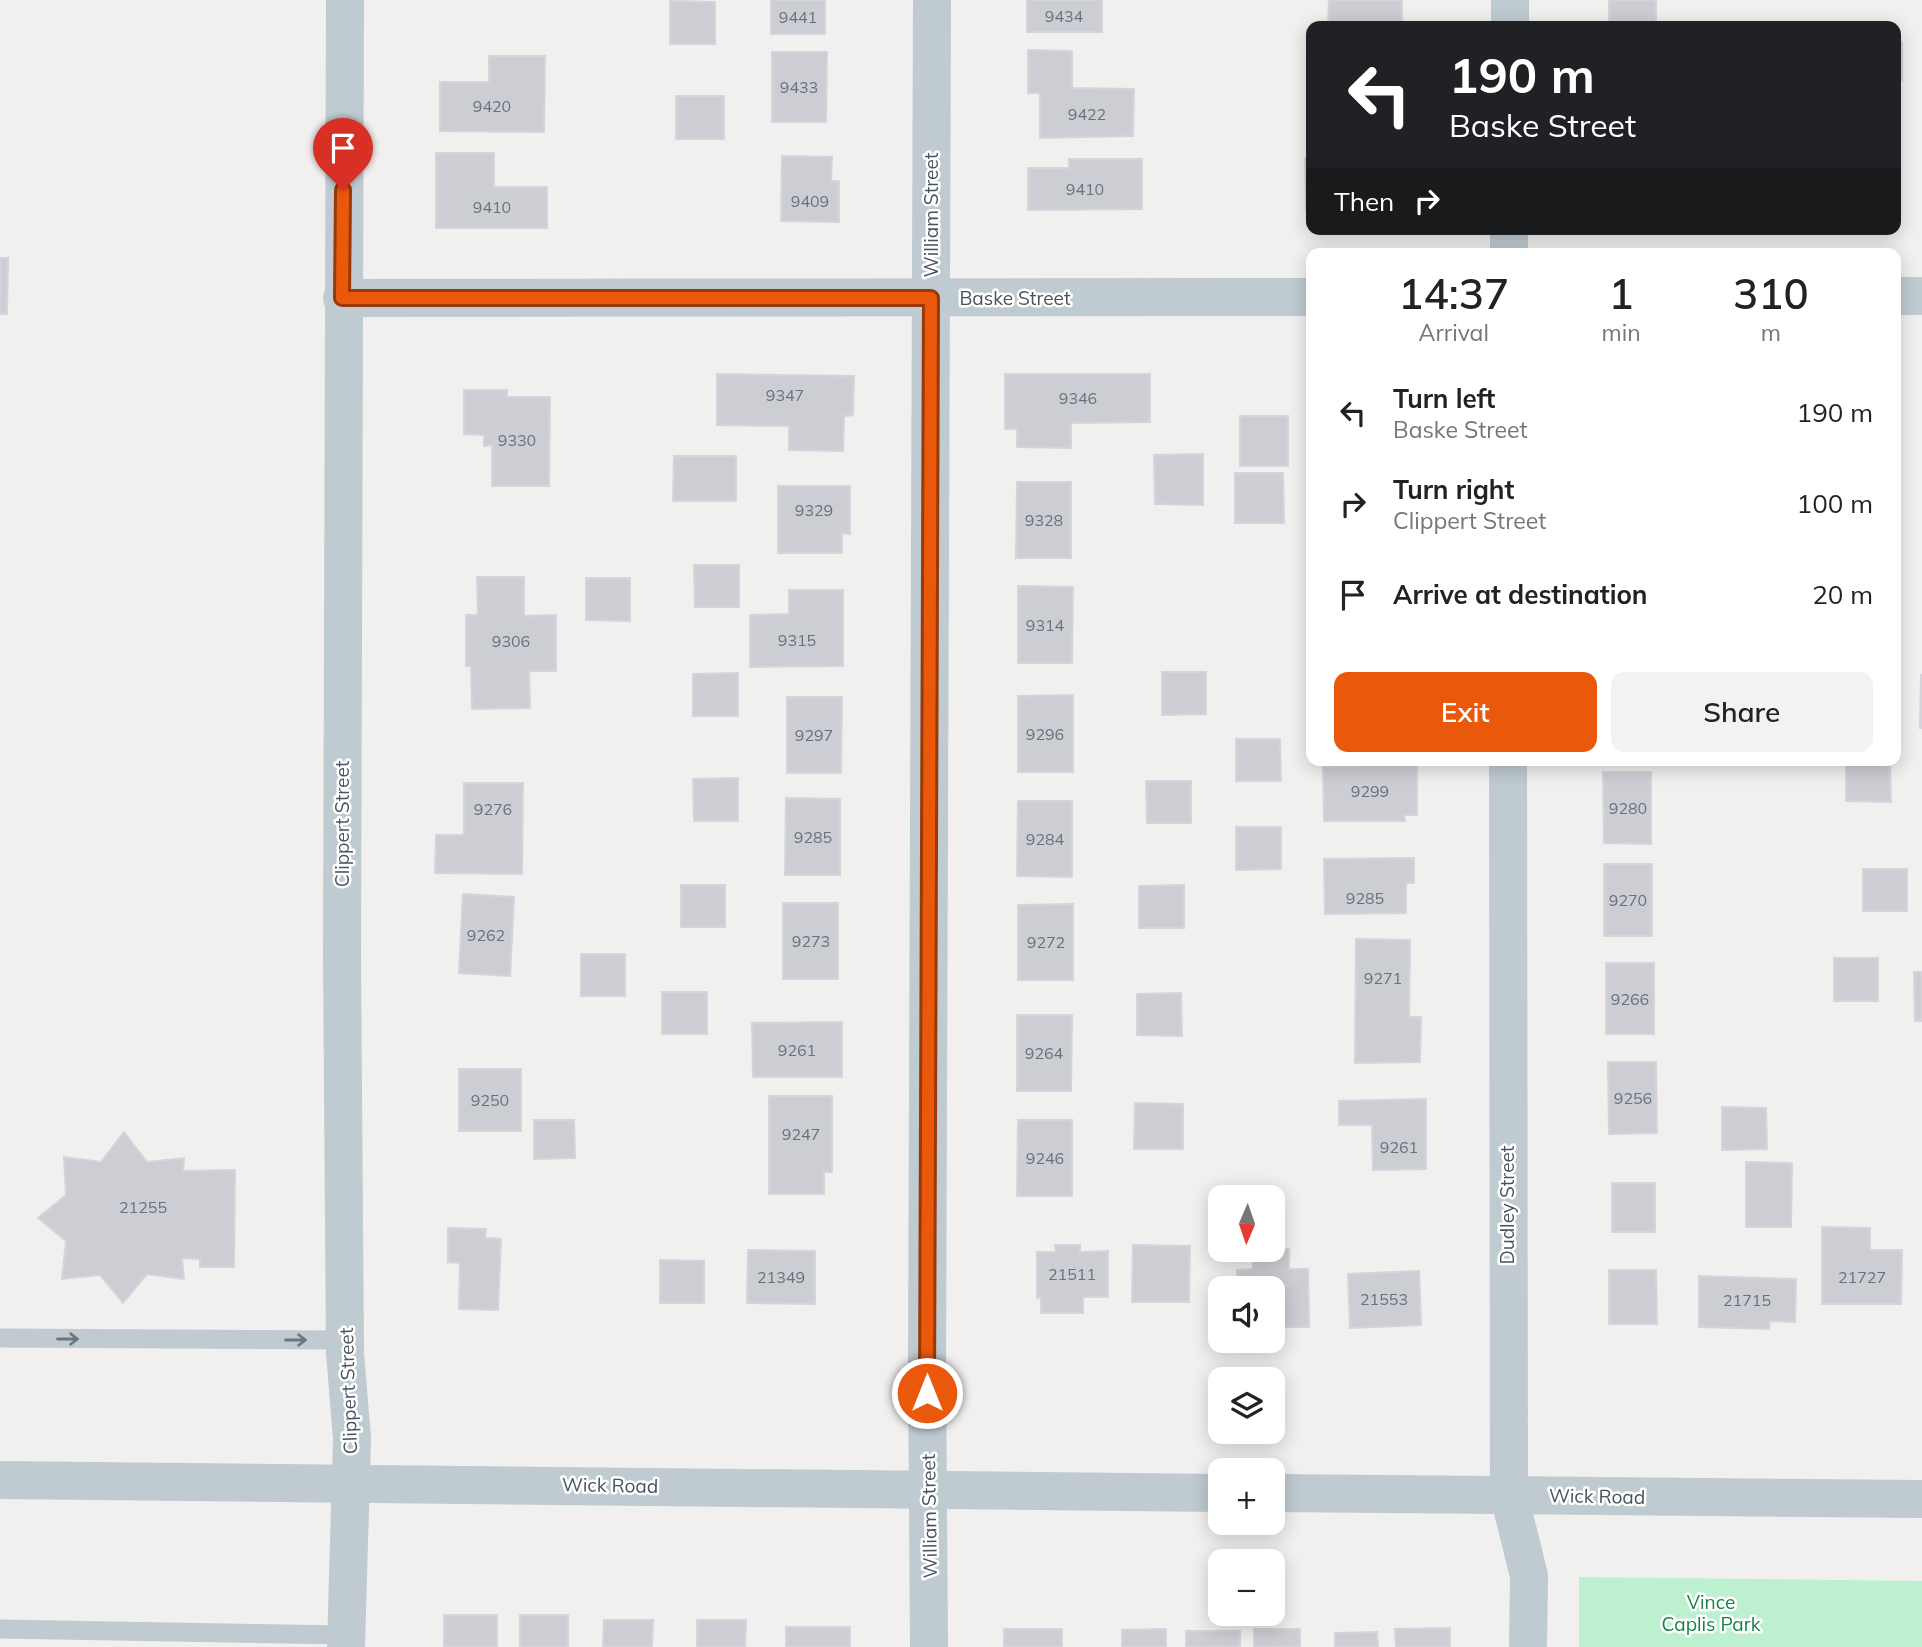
<!DOCTYPE html>
<html lang="en">
<head>
<meta charset="utf-8">
<style>
  :root { --surface:#fff; --page:#f2f2f2; --text:#222; --muted:#767676; --accent:#ea580c }
  body { margin:0; font-family:Mulish,sans-serif; background:var(--page); color:var(--text); height:100vh; display:flex; flex-direction:column; font-size:26px; white-space:nowrap }
  * { box-sizing:border-box; margin:0 }
  p { font-size:23px; color:var(--muted) }
  .icon { flex:none; width:38px; height:38px; fill:none; stroke:currentColor; stroke-width:2; stroke-linecap:round; stroke-linejoin:round }
  .map { position:relative; flex:1; overflow:hidden }
  .sheet { position:absolute; left:1306px; top:248px; width:595px; height:518px; display:flex; flex-direction:column; background:var(--surface); border-radius:14px; box-shadow:0 4px 18px #0003 }
  .sheet>* { flex:none }
  .top-card { position:absolute; left:1306px; top:21px; width:595px; height:214px; border-radius:14px; box-shadow:0 4px 18px #0003; background:#202124; color:#fff; overflow:hidden }
  .needle { width:46px; rotate:182deg }
  .tools { position:absolute; left:1208px; top:1185px; display:grid; gap:14px }
  .tools a { display:grid; place-items:center; width:77px; height:77px; border-radius:14px; background:var(--surface); box-shadow:0 4px 18px #0003; font-size:35px }
  .pin { position:absolute; display:grid; place-items:center; width:60px; height:60px; color:#fff; margin:-72px -30px; border-radius:50% 50% 50% 0; rotate:-45deg; box-shadow:0 0 7px #0007 }
  .pin .icon { rotate:45deg }
  .me { position:absolute; width:77px; margin:-38px; rotate:0deg; stroke-linejoin:round; filter:drop-shadow(0 0 5px #0008) }
  .turn { display:flex; align-items:center; gap:24px; height:147px; padding:0 28px; font-size:32px }
  .turn .icon { width:91px; height:91px; stroke-width:2.5 }
  .turn b { display:block; font-size:49px; line-height:60px }
  .then { display:flex; align-items:center; height:66px; padding:0 28px; background:#0003; gap:14px; font-size:26px }
  .eta { display:flex; justify-content:space-evenly; align-items:center; height:119px; text-align:center }
  .eta b { font-size:42px; font-weight:600; line-height:49px }
  .action { display:flex; gap:14px; margin-top:auto; padding:14px 28px }
  .action a { flex:1; height:80px; border-radius:14px; background:var(--accent); color:#fff; font-size:28px; font-weight:600; line-height:80px; text-align:center }
  .action a+a { background:var(--page); color:var(--text) }
  ul { padding:0; list-style:none }
  li { display:flex; align-items:center; gap:21px; height:91px; padding:0 28px }
  li div { flex:1 }
  li b { display:block; font-size:26px }
  li em { font-style:normal }
  .map>svg:first-child { display:block }
  .green { fill:#bdf0d0 }
  .building { fill:#ccced4; stroke:#d3d5db; stroke-width:2 }
  .lines { fill:none; stroke-linecap:round; stroke-linejoin:round }
  .service { stroke:#bfcad1; stroke-width:19 }
  .minor { stroke:#bfcad1; stroke-width:38 }
  .tertiary { stroke:#bfcad1; stroke-width:38 }
  .oneway { stroke:#6b7780 }
  .route-casing { stroke:#983908; stroke-width:18 }
  .route { stroke:#ea580c; stroke-width:12 }
  .labels { text-anchor:middle; dominant-baseline:central; stroke-width:5; stroke-linejoin:round; paint-order:stroke }
  .number-label { font-size:16px; fill:#68727b }
  .street-label { font-size:19px; fill:#47535d; stroke:#fff }
  .park-label { font-size:19px; fill:#158149; stroke:#fff }
</style>
</head>
<body>
<div class="map">
<svg width="1922" height="1647" viewBox="0 0 1922 1647">
  <rect width="100%" height="100%" fill="#f2efef"/>
  <path class="green" d="M1579 1577 1922 1581V1647H1579Z"/>
  <path class="building" d="M771 0H825V34H771Z
    M1027 0H1102V32H1027Z
    M1329 0H1402V26H1328Z
    M1609 0H1656V26H1609Z
    M670 1 715 2V44H670Z
    M1895 42H1902V80H1895Z
    M1028 50 1072 51V88L1134 89 1133 136 1040 138V93H1028Z
    M772 52H827L826 122H772Z
    M489 56H545L544 132 440 131V82H489Z
    M676 96H724V139H676Z
    M436 153H494V187H547V228H436Z
    M782 156 832 157 831 181H839V222L781 221Z
    M1305 158H1311V210H1306Z
    M1069 159H1142V209L1028 210V168H1069Z
    M0 258H8L7 314H0Z
    M717 374 854 376 853 415 844 416 843 451 789 450V426L717 425Z
    M1005 374H1150V422L1071 423V448L1017 447V429H1005Z
    M464 390H507V397H550L549 486H492V445L484 446V435L464 434Z
    M1240 416H1288V466H1240Z
    M1203 454V505L1155 504 1154 455Z
    M674 456H736V501H673Z
    M1235 473H1283L1284 523H1235Z
    M1017 482H1071V558H1016Z
    M778 486H850V534L842 533V553H778Z
    M1311 523V590L1307 589Z
    M694 565H739V607H695Z
    M477 577H524V616L556 615V671H529L530 708 472 709 471 666H466V615H478Z
    M586 578H630V621L586 620Z
    M1018 586 1073 587 1072 663H1018Z
    M789 590H843V666L750 667V615L789 614Z
    M1162 672H1206V714L1162 715Z
    M738 673V716H693V674Z
    M1921 675H1922V728H1920Z
    M1073 695V772H1018V696Z
    M787 697H842L841 773H787Z
    M1236 739H1280L1281 781H1236Z
    M1846 761H1890L1891 802 1846 801Z
    M1417 766V815H1404L1405 821H1324L1323 767Z
    M1603 772H1651V844L1604 843Z
    M738 778V821H694L693 779Z
    M1146 781H1191V823H1147Z
    M464 783H523L522 874 435 873 436 835H464Z
    M786 798 840 799V875H785Z
    M1018 801H1072V877L1017 876Z
    M1236 827H1281V869L1236 870Z
    M1414 858V883H1406V913L1325 914 1324 859Z
    M1604 864H1652V936H1604Z
    M1863 869H1907V911H1863Z
    M681 885H725V927H681Z
    M1184 885V928H1139V886Z
    M463 894 514 897 510 976 459 973Z
    M783 903H838V979H783Z
    M1073 904V980H1018V905Z
    M1356 939 1410 940 1409 1017H1421L1420 1062 1355 1063Z
    M581 954H625V996H581Z
    M1834 958H1878V1001H1834Z
    M1606 963H1654V1034H1606Z
    M1914 972H1922V1021H1915Z
    M662 992H707V1034H662Z
    M1181 993 1182 1036 1137 1035V994Z
    M1017 1015H1072L1071 1091H1017Z
    M842 1022V1077H753L752 1023Z
    M1608 1062H1656L1657 1133 1609 1134Z
    M459 1069H521V1131H459Z
    M769 1096H832V1172H824V1194H769Z
    M1426 1099V1169L1373 1170 1372 1125H1339V1101Z
    M1135 1103 1183 1104V1149H1134Z
    M1722 1107 1766 1108 1767 1149 1722 1150Z
    M534 1120H574L575 1158 534 1159Z
    M1018 1120H1072V1196H1017Z
    M124 1132 147 1162 184 1158 183 1171 235 1170 234 1267H200V1259L182 1258 184 1279 147 1274 123 1303 100 1275 62 1279 66 1241 38 1218 66 1195 64 1157 101 1162Z
    M1746 1162 1792 1163 1791 1227H1746Z
    M1612 1183H1655V1232H1612Z
    M1822 1227 1870 1228V1250H1902L1901 1304H1822Z
    M448 1228 486 1229 485 1238 501 1239 498 1310 459 1309 460 1263 448 1262Z
    M1055 1245H1080V1252L1108 1251V1297H1083V1313H1041V1297L1037 1298V1252H1056Z
    M1133 1245 1190 1246 1189 1302H1132Z
    M1289 1249V1269H1308L1309 1327H1279V1321H1272V1288H1237V1270L1253 1269 1252 1250Z
    M748 1250 815 1251V1304L747 1303Z
    M660 1260 704 1261V1303H660Z
    M1609 1270H1656L1657 1324H1609Z
    M1419 1271 1421 1325 1350 1328 1348 1274Z
    M1699 1276 1796 1279 1795 1322 1770 1321 1769 1329 1699 1327Z
    M444 1615H497V1647H444Z
    M520 1615H568V1647H520Z
    M604 1620H653L652 1647H603Z
    M697 1620H746L745 1647H697Z
    M786 1627H850V1647H786Z
    M1450 1628V1647H1396L1395 1629Z
    M1004 1629H1062V1647H1004Z
    M1166 1629V1647H1122V1630Z
    M1254 1629H1300V1647H1254Z
    M1186 1631H1240V1647H1186Z
    M1377 1632 1378 1647H1335V1633Z"/>
  <g class="lines">
    <path class="service" d="M0 1338 345 1340
      M0 1629 346 1635"/>
    <path class="minor" d="M345 0 342 958 345 1353 352 1438 346 1647
      M1510 26V0
      M1509 254V229
      M1895 296H1922
      M342 298 1311 297
      M1508 761 1509 1495 1529 1576 1528 1647
      M929 1647 927 1369 932 0"/>
    <path class="tertiary" d="M0 1480 1220 1493
      M1272 1493 1922 1499"/>
  </g>
  <defs><path id="oneway-shaft" d="M-6 0H5M1.5-3L5.5 0L1.5 3" fill="none" stroke-width="1.6" stroke-linecap="round" stroke-linejoin="round" transform="scale(1.75)"/></defs>
  <g class="oneway">
    <use href="#oneway-shaft" transform="translate(68 1339)"/>
    <use href="#oneway-shaft" transform="translate(296 1340)"/>
  </g>
  <g class="lines">
    <defs>
      <path id="route" d="M343 190 342 298H931L927 1393"/>
    </defs>
    <use href="#route" class="route-casing"/>
    <use href="#route" class="route"/>
  </g>
  <g class="labels">
    <g class="number-label">
      <text x="1064" y="16">9434</text>
      <text x="798" y="17">9441</text>
      <text x="799" y="87">9433</text>
      <text x="492" y="106">9420</text>
      <text x="1087" y="114">9422</text>
      <text x="1085" y="189">9410</text>
      <text x="810" y="201">9409</text>
      <text x="492" y="207">9410</text>
      <text x="785" y="395">9347</text>
      <text x="1078" y="398">9346</text>
      <text x="517" y="440">9330</text>
      <text x="814" y="510">9329</text>
      <text x="1044" y="520">9328</text>
      <text x="1045" y="625">9314</text>
      <text x="797" y="640">9315</text>
      <text x="511" y="641">9306</text>
      <text x="1045" y="734">9296</text>
      <text x="814" y="735">9297</text>
      <text x="1370" y="791">9299</text>
      <text x="1628" y="808">9280</text>
      <text x="493" y="809">9276</text>
      <text x="813" y="837">9285</text>
      <text x="1045" y="839">9284</text>
      <text x="1365" y="898">9285</text>
      <text x="1628" y="900">9270</text>
      <text x="486" y="935">9262</text>
      <text x="811" y="941">9273</text>
      <text x="1046" y="942">9272</text>
      <text x="1383" y="978">9271</text>
      <text x="1630" y="999">9266</text>
      <text x="797" y="1050">9261</text>
      <text x="1044" y="1053">9264</text>
      <text x="1633" y="1098">9256</text>
      <text x="490" y="1100">9250</text>
      <text x="801" y="1134">9247</text>
      <text x="1399" y="1147">9261</text>
      <text x="1045" y="1158">9246</text>
      <text x="143" y="1207">21255</text>
      <text x="1072" y="1274">21511</text>
      <text x="781" y="1277">21349</text>
      <text x="1862" y="1277">21727</text>
      <text x="1384" y="1299">21553</text>
      <text x="1747" y="1300">21715</text>
    </g>
    <g class="street-label">
      <text transform="translate(931 215) rotate(-90)">William Street</text>
      <text x="1015" y="298">Baske Street</text>
      <text transform="translate(342 824) rotate(-90)">Clippert Street</text>
      <text transform="translate(1507 1205) rotate(-90)">Dudley Street</text>
      <text transform="translate(348 1391) rotate(-92)">Clippert Street</text>
      <text transform="translate(610 1485) rotate(1)">Wick Road</text>
      <text transform="translate(1597 1496) rotate(1)">Wick Road</text>
      <text transform="translate(929 1516) rotate(-91)">William Street</text>
    </g>
    <g class="park-label">
      <text x="1711" y="1602">Vince<tspan x="1711" dy="22">Caplis Park</tspan></text>
    </g>
  </g>
</svg>
<div class="tools">
<a><svg class="needle" viewBox="-14 -14 28 28"><path d="M0-13l5 13h-10z" fill="#e53935"/><path d="M0 13l5-13h-10z" fill="#767676"/></svg></a>
<a><svg class="icon" aria-label="sound" viewBox="0 0 24 24"><path d="M4 9h4l5-4v14l-5-4H4zM17 9q2 3 0 6"/></svg></a>
<a><svg class="icon" aria-label="layers" viewBox="0 0 24 24"><path d="M12 4l9 5-9 5-9-5zM3 14l9 5 9-5"/></svg></a>
<a>+</a>
<a>−</a>
</div>
<div class="pin" style="left:343px;top:190px;background:#d93025"><svg class="icon" aria-label="arrive" viewBox="0 0 24 24"><path d="M6 21V4h12l-3 4 3 4H6"/></svg></div>
<svg class="me" style="left:927px;top:1393px" viewBox="-20 -20 40 40"><circle r="17" fill="#ea580c" stroke="#fff" stroke-width="3"/><path d="M0-11L8 9 0 5-8 9z" fill="#fff"/></svg>
<div class="top-card">
<div class="turn"><svg class="icon" aria-label="left" viewBox="0 0 24 24"><path d="M17 20v-9H6M10 6l-5 5 5 5"/></svg><div><b>190 m</b>Baske Street</div></div>
<div class="then">Then<svg class="icon" aria-label="right" viewBox="0 0 24 24"><path d="M7 20v-9h11M14 6l5 5-5 5"/></svg></div>
</div>
<section class="sheet">
<div class="eta">
<div><b>14:37</b><p>Arrival</p></div>
<div><b>1</b><p>min</p></div>
<div><b>310</b><p>m</p></div>
</div>
<ul>
<li><svg class="icon" aria-label="left" viewBox="0 0 24 24"><path d="M17 20v-9H6M10 6l-5 5 5 5"/></svg><div><b>Turn left</b><p>Baske Street</p></div><em>190 m</em></li>
<li><svg class="icon" aria-label="right" viewBox="0 0 24 24"><path d="M7 20v-9h11M14 6l5 5-5 5"/></svg><div><b>Turn right</b><p>Clippert Street</p></div><em>100 m</em></li>
<li><svg class="icon" aria-label="arrive" viewBox="0 0 24 24"><path d="M6 21V4h12l-3 4 3 4H6"/></svg><div><b>Arrive at destination</b></div><em>20 m</em></li>
</ul>
<div class="action"><a>Exit</a><a>Share</a></div>
</section>
</div>
</body>
</html>
